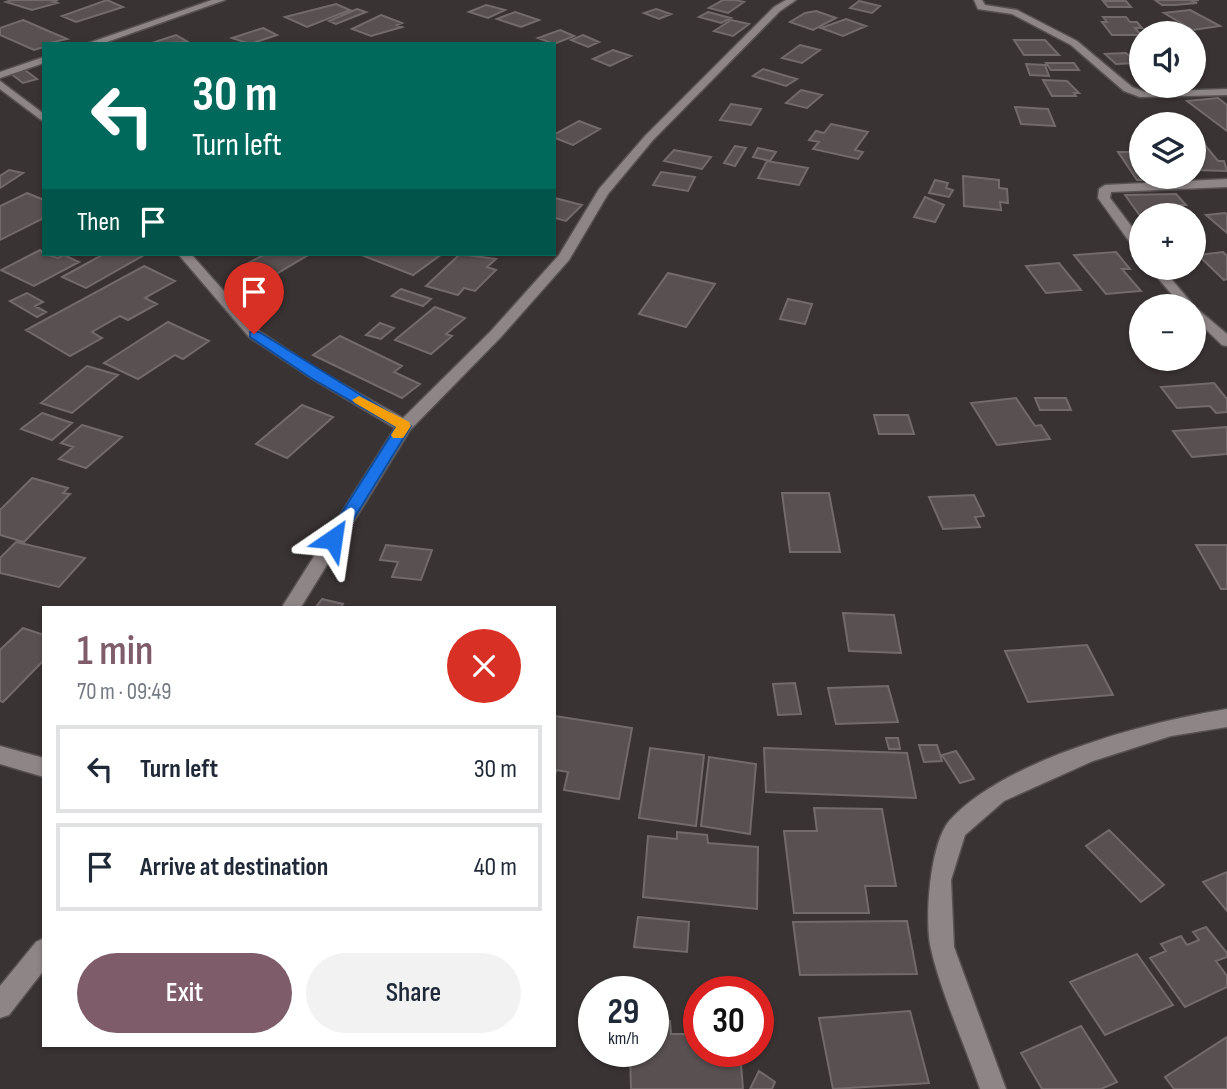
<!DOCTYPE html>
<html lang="en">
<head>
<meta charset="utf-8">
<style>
  :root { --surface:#fff; --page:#f2f2f3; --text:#1f2937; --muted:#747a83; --line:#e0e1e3; --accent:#7e5c6a }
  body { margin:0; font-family:"Sofia Sans Condensed",sans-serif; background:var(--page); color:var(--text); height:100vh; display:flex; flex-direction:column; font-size:26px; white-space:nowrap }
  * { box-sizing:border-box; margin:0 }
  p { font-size:23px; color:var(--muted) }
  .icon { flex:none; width:38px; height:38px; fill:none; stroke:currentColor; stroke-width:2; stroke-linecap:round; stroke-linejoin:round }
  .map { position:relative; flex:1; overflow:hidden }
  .panel { position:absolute; left:42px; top:606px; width:514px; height:441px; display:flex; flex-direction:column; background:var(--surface); border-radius:0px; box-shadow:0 2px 5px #0004 }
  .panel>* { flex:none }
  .top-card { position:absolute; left:42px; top:42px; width:514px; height:214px; border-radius:0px; box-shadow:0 2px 5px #0004; background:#00695c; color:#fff; overflow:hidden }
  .controls { position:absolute; left:1129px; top:21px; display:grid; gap:14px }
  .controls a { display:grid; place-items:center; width:77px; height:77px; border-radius:50%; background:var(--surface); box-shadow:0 2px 5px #0004; font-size:35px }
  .speed { position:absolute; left:578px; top:976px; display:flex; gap:14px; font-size:35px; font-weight:700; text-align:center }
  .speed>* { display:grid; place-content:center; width:91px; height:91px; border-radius:50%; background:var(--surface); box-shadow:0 2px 5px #0004; line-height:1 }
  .speed small { font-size:18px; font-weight:400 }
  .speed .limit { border:10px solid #d22; background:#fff; color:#111 }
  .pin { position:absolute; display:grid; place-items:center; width:60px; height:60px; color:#fff; margin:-72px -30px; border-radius:50% 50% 50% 0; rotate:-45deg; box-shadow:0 0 7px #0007 }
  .pin .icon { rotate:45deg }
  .me { position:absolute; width:77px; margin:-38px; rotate:32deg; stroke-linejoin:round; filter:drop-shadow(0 0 5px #0008) }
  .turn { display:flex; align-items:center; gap:24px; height:147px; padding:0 35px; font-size:32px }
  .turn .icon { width:91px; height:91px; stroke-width:2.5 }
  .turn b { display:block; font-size:49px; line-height:60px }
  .then { display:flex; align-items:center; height:66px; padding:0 35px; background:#0003; gap:14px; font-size:26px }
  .round { display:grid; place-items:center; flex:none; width:74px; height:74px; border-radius:37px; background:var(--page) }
  .overview { display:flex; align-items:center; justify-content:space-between; height:119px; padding:0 35px }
  h1 { font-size:42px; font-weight:600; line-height:52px; color:var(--accent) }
  .primary-button { display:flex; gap:14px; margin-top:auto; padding:14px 35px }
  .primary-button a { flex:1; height:80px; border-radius:42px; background:var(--accent); color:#fff; font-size:28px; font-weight:600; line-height:80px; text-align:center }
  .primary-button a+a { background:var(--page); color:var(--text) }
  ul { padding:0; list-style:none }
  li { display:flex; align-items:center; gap:21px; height:88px; margin:0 14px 10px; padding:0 21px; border:4px solid var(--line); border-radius:0px }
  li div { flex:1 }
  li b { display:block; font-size:26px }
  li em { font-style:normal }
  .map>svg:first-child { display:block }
  .building { fill:#585051; stroke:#726a6b; stroke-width:2 }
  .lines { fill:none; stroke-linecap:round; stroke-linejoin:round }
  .minor-casing { stroke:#575252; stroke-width:3 }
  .minor { fill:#8e8586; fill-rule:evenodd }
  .route { fill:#1a73e8; stroke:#114b97; stroke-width:2 }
  .slow { fill:#f59e0b }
</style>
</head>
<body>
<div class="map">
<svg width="1227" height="1089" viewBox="0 0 1227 1089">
  <rect width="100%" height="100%" fill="#3a3334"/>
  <path class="building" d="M12 0H58L53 2 57 3 32 10 6 2Z
    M107 0 123 7 76 22 62 16Z
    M723 0H736L744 2 728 13 709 8Z
    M1155 0H1199L1192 1 1197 3 1175 5H1162Z
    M859 1 880 6 872 13 850 8Z
    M1103 1H1126L1131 7H1108Z
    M336 4 350 10 307 27 285 17Z
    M486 5 505 10 488 18 469 12Z
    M357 9 366 12 336 24 329 21Z
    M656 9 671 14 659 19 644 13Z
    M1190 10 1220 26 1193 30 1164 13Z
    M816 11 836 18 813 30 790 22 805 13Z
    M515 12 539 20 521 27 497 19Z
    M708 12 731 18 721 23 699 17Z
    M381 15 402 23 397 25 402 27 371 36 352 29Z
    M1103 17H1126L1130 22H1137L1142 28H1135L1141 35H1112L1102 22H1107Z
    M846 19 866 26 843 36 821 28Z
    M23 20 67 39 44 44V47L34 50 0 35V28Z
    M731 20 749 24 733 36 714 31Z
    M263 28 277 35 250 44 232 38Z
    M560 30 574 36 554 44 538 38Z
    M176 35 188 42 149 44Z
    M583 35 599 42 588 47 571 40Z
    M1014 40H1045L1059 55H1024Z
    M800 45 820 50 802 63 782 58Z
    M613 50 631 56 610 66 593 59Z
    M1126 53 1137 63 1116 64 1105 54Z
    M1046 63H1074L1079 70H1051Z
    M1026 64 1045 65 1049 76 1030 75Z
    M763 69 797 79 786 86 753 76Z
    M25 70 37 79 23 83 11 74Z
    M1043 80 1067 81 1079 93H1074L1076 96H1052Z
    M801 90 822 95 807 108 786 103Z
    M1218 98 1227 105V131L1187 101Z
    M731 104 761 109 751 125 720 120Z
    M1015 107 1048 109 1055 126 1021 124Z
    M579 121 600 129 573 145 555 138V134Z
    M831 124 868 132 855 150 863 152 858 159 813 149 819 142 809 140 816 131 824 133Z
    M1194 145H1205L1218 161H1224L1227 171 1194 170Z
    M735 146 746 148 735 166 724 163Z
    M758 148 776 152 770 161 753 157Z
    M674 150 711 157 702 169 664 161Z
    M1118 152H1141V177H1159L1161 180H1137Z
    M767 161 808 168 799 185 758 178Z
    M9 170 23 173 0 188V176Z
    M661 172 695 177 688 191 653 185Z
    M963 176 999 180V188L1007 189 1008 203 1000 202 1001 210 964 206Z
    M935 180 948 183 946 188 953 190 949 197 929 193Z
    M27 193 44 200V218L0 240V206Z
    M1176 194 1186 205H1179L1188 215 1141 217 1125 195Z
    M925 197 944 205 935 222 914 217Z
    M555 198 582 205 566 221 555 218Z
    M1225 213 1227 214V233L1206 215Z
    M40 250 44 254 58 258 64 255 79 262 34 286 1 270Z
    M1116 252 1130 269H1122L1141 291 1106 294 1074 255Z
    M1223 252 1227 256V279L1224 280 1198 255Z
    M104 254H146L86 288 62 277Z
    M265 254H310L271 277 245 265Z
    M359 254H442L413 275Z
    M460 254 496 259 487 267 496 270 475 291 464 288 458 295 426 286Z
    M1059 263 1081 290 1046 293 1026 266Z
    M144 266 175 281 145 298 157 304 128 320 120 316 92 332 102 338 70 356 26 330Z
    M668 273 715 284 686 327 639 314Z
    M401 289 431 299 423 306 392 296Z
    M27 293 43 302 35 306 46 312 37 317 10 301Z
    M788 299 812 304 805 324 780 319Z
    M435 307 465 318 446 334 452 336 431 354 395 340Z
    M168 322 209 341 183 359 175 355 138 379 104 363Z
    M380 323 394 328 381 339 366 335Z
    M340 336 402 366 394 372 420 384 402 398 313 355Z
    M87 366 118 375 72 413 41 403Z
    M1214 383 1227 399V412L1216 413 1210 406 1177 408 1161 387Z
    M1016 398 1035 426 1041 425 1050 439 997 445 971 403Z
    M1035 398H1066L1071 410H1040Z
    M302 405 333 417 287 458 256 444Z
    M42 413 72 423 52 440 21 429Z
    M874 415H908L914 434H879Z
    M82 425 122 437 86 468 59 459 73 447 61 443Z
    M1227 427V454L1192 457 1173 431Z
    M32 478 68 488 63 493 70 494 24 542 0 535V510Z
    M782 493H829L840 552H790Z
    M974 495 984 516 975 517 980 527 943 529 929 497Z
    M16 542 85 558 59 587 0 573V558Z
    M386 545 432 550 421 580 392 577 398 562 380 560Z
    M1196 545H1227V589H1221Z
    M322 599 343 604 341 607H316Z
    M843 613 894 615 901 653 849 651Z
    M23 628 44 635V660L3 702 0 701V650Z
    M1087 645 1113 695 1028 702 1005 651Z
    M795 683 801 714 778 715 773 684Z
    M888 686 898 722 836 724 828 688Z
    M555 716 632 728 619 799 564 790 568 772 556 770 555 776Z
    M886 738H898L900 749H889Z
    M919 745H937L942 761 924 762Z
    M650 748 704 755 696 826 639 818Z
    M764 748 907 753 916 798 766 792Z
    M956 751 974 779 960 783 942 755Z
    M709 757 756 764 750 834 701 826Z
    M814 808 882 809 896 886H865L869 913H794L784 831H817Z
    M1109 830 1164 885 1141 902 1086 846Z
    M677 832 707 835 708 843 758 847 757 909 643 897 648 836 677 839Z
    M1227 872V911L1203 882Z
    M638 917 689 922 687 952 634 947Z
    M907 921 917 974 800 975 793 922Z
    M1206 927 1227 953V957L1216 961 1227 976V987L1185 1007 1150 958 1166 951 1161 944 1181 936 1187 945 1199 940 1193 932Z
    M1137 954 1173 1005 1105 1035 1070 982Z
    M910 1011 929 1083 833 1089 819 1018Z
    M653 1021H670L671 1034H698V1052H740L743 1089H631L630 1052H653Z
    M1081 1026 1117 1082 1101 1089H1042L1021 1053Z
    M1227 1037V1089H1174L1165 1077Z
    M759 1071 775 1082 772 1089H750Z"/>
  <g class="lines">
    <defs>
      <path id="minor" d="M212 0H225L101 44H86Z
        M786 0H796L780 11 653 140 608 194 569 260 500 338 410 430 301 607H282L395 428 311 378 249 337 178 254H191L259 331 321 372 403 418 490 332 559 255 599 189 645 136 774 7Z
        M974 0H982L985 5 1017 10 1077 41 1132 87 1145 92 1227 89V95L1140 97 1124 91 1071 45 1012 14 978 9Z
        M44 57V63L0 78V72Z
        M0 81 44 114V122L0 89Z
        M1227 179V187L1111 192 1110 198 1141 239V252L1136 251 1098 198 1099 189 1105 185Z
        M1149 268H1162L1195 307 1227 334V346L1222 345 1194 318V306H1182Z
        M1227 709V727L1171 736 1093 761 1004 801 965 835 951 880 954 947 1006 1089H980C965 1045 941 993 931 949 924 920 930 842 950 820 1006 759 1147 722 1227 709Z
        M0 746 44 758V777L0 764Z
        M44 938V970L9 1015 0 1018V986L36 942Z"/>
    </defs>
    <use href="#minor" class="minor-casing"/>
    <use href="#minor" class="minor"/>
  </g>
  <path class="route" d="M250 332H259L411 426 339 543H327L325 539 396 427 311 378 250 337Z"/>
  <path class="slow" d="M359 396 409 422 411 426 403 438H393L391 435 396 427 355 403 352 400Z"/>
</svg>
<div class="controls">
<a><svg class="icon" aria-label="sound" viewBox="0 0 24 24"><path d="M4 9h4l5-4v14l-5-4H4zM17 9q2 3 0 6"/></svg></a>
<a><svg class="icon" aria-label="layers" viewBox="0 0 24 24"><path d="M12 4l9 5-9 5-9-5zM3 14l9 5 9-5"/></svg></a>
<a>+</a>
<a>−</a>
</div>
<div class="speed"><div>29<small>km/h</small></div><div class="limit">30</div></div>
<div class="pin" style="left:254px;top:334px;background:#d93025"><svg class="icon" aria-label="arrive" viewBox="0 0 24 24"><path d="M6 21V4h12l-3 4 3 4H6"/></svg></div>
<svg class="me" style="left:333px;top:539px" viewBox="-20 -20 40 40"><path d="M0-17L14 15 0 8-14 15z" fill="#1a73e8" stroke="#fff" stroke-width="4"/></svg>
<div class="top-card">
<div class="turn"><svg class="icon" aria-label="left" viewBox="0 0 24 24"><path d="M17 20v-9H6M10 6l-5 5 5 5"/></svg><div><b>30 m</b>Turn left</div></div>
<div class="then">Then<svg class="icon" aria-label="arrive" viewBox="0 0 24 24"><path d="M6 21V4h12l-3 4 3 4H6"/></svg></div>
</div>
<section class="panel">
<div class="overview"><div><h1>1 min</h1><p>70 m · 09:49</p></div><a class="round" style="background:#d93025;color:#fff"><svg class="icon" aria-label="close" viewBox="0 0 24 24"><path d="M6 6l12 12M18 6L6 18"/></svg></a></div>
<ul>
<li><svg class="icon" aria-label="left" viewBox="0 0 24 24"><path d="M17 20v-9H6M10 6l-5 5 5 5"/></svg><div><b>Turn left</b></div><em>30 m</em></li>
<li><svg class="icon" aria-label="arrive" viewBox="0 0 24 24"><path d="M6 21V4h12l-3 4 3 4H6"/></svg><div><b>Arrive at destination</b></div><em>40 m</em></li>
</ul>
<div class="primary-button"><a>Exit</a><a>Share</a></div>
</section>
</div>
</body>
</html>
